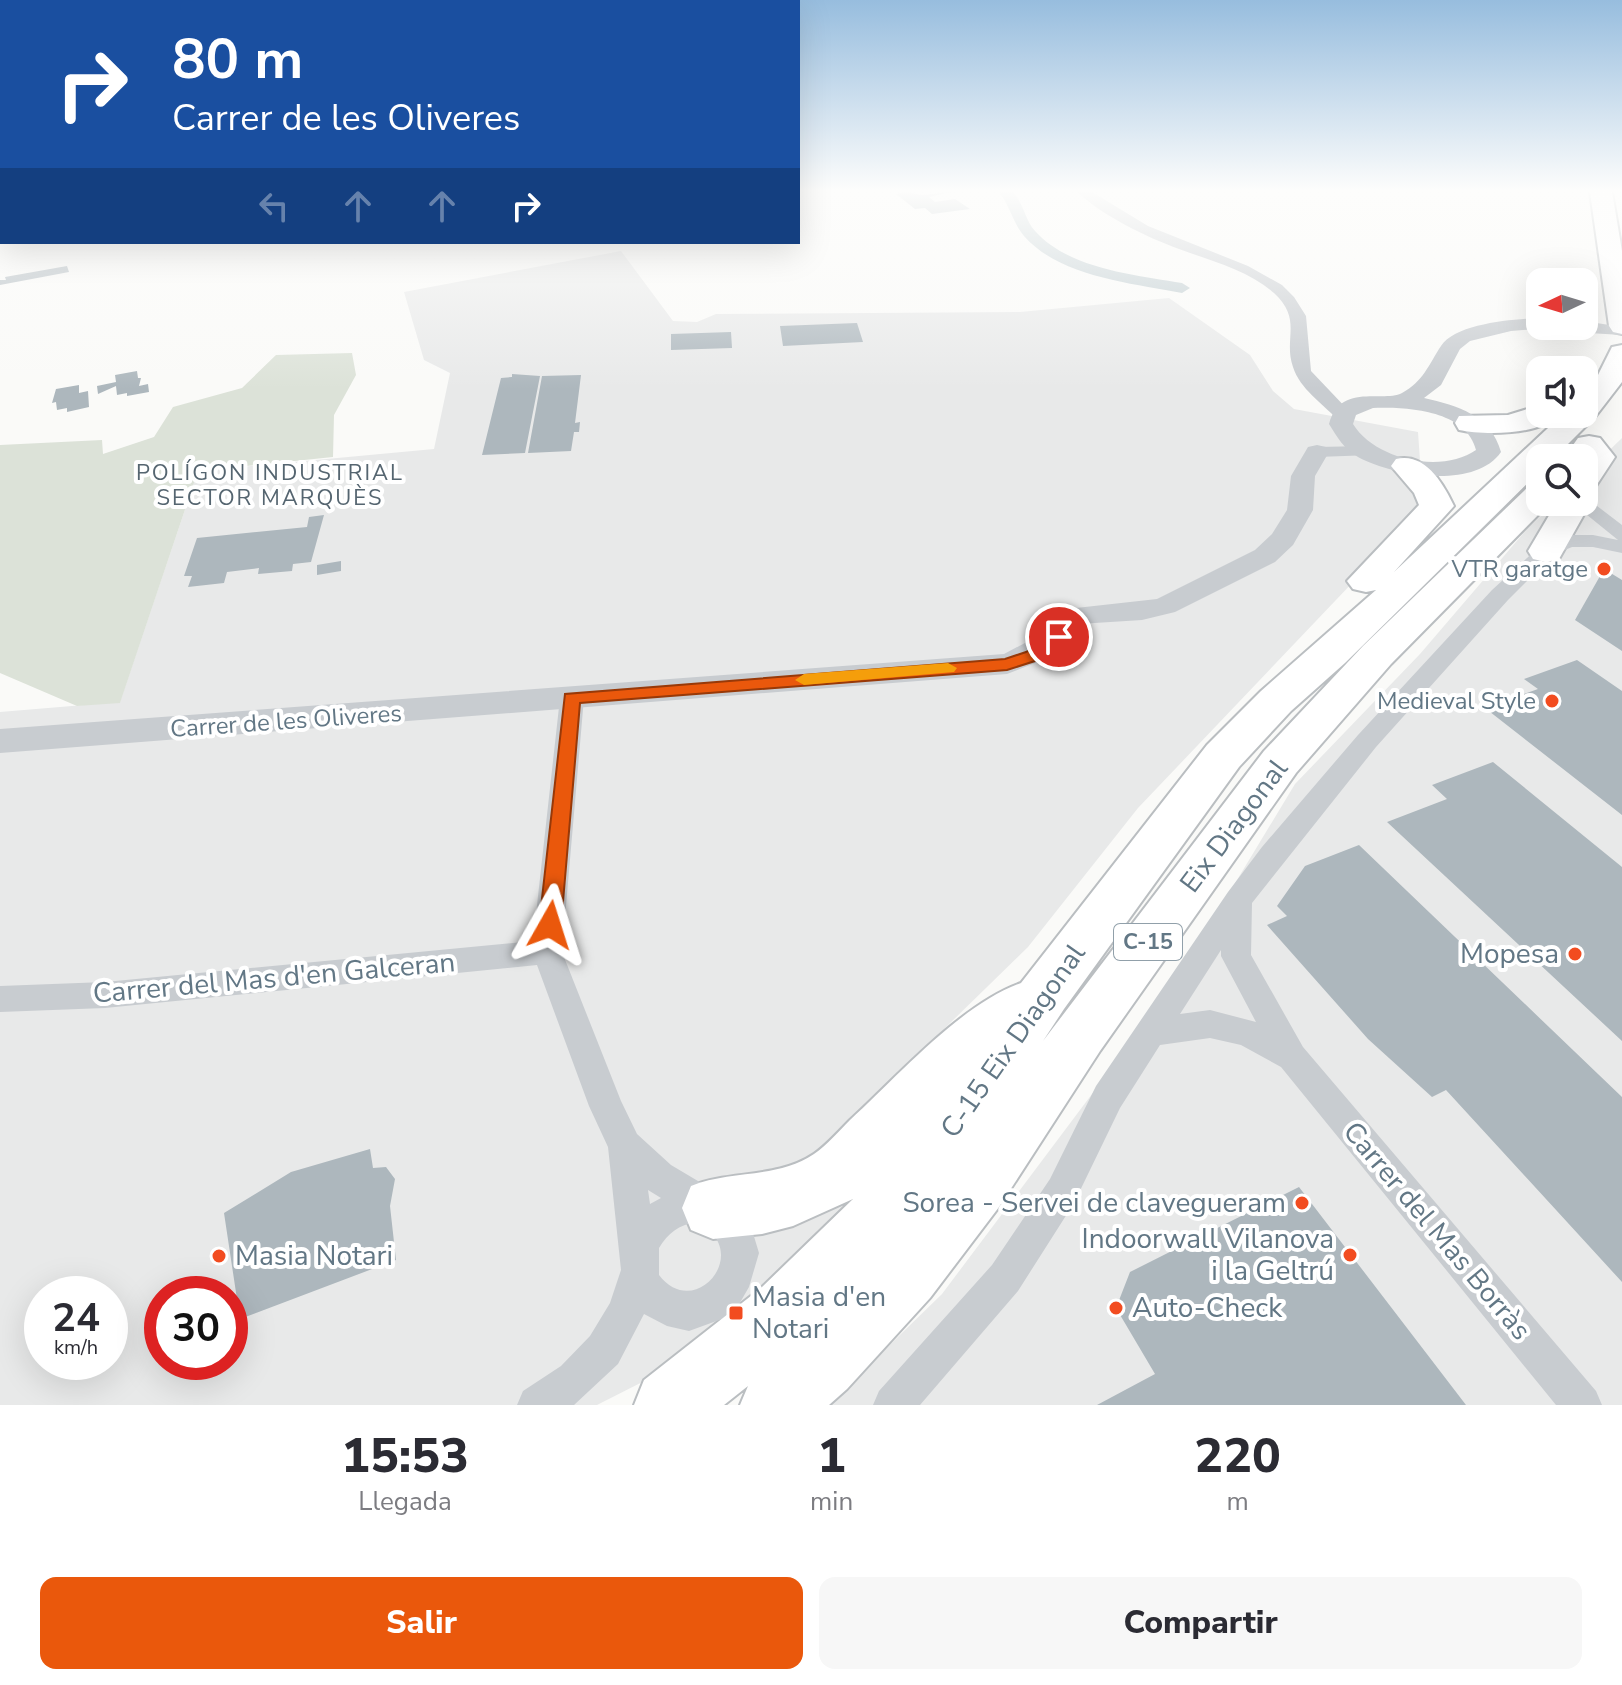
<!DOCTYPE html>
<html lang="es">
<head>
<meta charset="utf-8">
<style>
  :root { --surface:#fff; --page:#f7f7f7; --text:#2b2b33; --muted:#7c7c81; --accent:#ea580c }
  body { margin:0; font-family:"Nunito Sans",sans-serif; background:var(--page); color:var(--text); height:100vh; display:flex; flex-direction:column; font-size:30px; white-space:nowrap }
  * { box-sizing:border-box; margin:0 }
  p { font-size:26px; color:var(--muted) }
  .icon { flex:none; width:44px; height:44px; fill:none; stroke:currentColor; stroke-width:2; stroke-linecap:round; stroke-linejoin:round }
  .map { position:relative; height:1405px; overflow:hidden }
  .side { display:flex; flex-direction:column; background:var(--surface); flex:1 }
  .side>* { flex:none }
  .guide { position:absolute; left:0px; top:0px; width:800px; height:244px; box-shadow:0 8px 32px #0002; background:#1a4fa0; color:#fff; overflow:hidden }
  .needle { width:52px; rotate:266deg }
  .tools { position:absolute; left:1526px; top:268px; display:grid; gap:16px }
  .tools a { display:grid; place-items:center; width:72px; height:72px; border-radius:16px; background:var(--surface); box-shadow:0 8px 32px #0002; font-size:40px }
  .speed { position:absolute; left:24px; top:1276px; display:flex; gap:16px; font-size:40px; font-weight:700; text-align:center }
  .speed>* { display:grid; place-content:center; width:104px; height:104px; border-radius:50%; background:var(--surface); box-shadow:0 8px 32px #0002; line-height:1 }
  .speed small { font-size:20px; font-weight:400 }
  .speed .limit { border:12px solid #d22; background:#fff; color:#111 }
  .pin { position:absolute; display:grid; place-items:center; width:68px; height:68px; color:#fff; margin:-34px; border:4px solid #fff; border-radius:50%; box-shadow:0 2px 8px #0007 }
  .me { position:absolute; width:88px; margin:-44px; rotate:6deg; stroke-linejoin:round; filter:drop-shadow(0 0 6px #0008) }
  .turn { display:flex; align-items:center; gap:28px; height:168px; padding:0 40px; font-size:36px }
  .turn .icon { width:104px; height:104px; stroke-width:2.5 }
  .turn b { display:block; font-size:56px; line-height:68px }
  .lanes { display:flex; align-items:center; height:76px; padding:0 40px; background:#0003; justify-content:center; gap:40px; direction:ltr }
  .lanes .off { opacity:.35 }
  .eta { display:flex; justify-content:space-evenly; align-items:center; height:136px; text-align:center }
  .eta b { font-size:48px; font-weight:800; line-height:56px }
  .action { display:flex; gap:16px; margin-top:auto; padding:16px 40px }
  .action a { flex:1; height:92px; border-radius:16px; background:var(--accent); color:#fff; font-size:32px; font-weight:800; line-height:92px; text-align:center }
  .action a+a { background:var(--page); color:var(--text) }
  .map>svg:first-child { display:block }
  .built { fill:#e8e9e9; fill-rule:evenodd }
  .green { fill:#dce2d8 }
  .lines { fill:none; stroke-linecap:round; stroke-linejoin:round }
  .canal { fill:#becbcf; fill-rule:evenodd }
  .building { fill:#adb7bd }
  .trunk-casing { stroke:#babec1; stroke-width:4 }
  .minor { fill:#c8ccd0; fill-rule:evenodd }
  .tertiary { fill:#c8ccd0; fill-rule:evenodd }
  .trunk { fill:#fff; fill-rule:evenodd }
  .route { fill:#ea580c; stroke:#983908; stroke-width:2 }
  .slow { fill:#f59e0b }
  .poi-dot { fill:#f24c20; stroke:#fff; stroke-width:3 }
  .labels { text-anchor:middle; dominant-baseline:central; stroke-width:8; stroke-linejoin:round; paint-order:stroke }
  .far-neighbourhood-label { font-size:22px; letter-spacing:2px; fill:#556570; stroke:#fff }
  .shield { fill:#fff; stroke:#91a0aa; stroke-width:2 }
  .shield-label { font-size:22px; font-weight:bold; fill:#627785 }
  .poi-label { font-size:24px; fill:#627785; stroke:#fff; text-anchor:end }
  .street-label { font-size:24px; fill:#627785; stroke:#fff }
  .near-street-label { font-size:28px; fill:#627785; stroke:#fff }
  .near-poi-label { font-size:28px; fill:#627785; stroke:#fff; text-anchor:end }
</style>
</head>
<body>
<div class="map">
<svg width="1622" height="1405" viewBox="0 0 1622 1405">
  <rect width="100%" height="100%" fill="#fafaf8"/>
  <path class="built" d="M621 251 673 321 697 322 716 314 1020 312 1169 298 1250 355 1273 391 1294 409 1418 432 1423 504 1396 537 1138 808 1028 947 904 1068 945 1100 840 1227 666 1370 597 1405H0V712L120 702 198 471 434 449 450 373 424 360 404 292ZM42 1294H110V1362H42ZM162 1294H230V1362H162Z
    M1622 438V1405H828L942 1294 1173 986 1295 784 1420 654 1528 528 1556 502H1584V475Z"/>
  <path class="green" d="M352 353 356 375 334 415 333 457 198 471 120 703 77 706 0 673V445L102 440 103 454 154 437 173 407 242 388 276 355Z"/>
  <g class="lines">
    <path class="canal" d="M999 192H1013C1024 204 1025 220 1035 231 1069 269 1135 275 1182 283L1190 288 1182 293C1131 283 1060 277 1024 236 1013 223 1010 206 999 192Z"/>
  </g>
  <path class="building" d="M906 192 922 195 951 192 929 197 935 202 955 199 970 209 932 214 925 208 915 209 896 194Z
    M67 266 69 272 0 285V280H6L5 277Z
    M857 323 863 342 783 346 780 326Z
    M731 332 732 348 671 350V334Z
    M137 371 138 378H141L139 386 148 384 149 392 127 396V393L117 395 116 386 98 394 97 386 116 382 115 375Z
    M512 374 540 376 525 453 482 455 501 378 512 377Z
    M581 375 575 423 580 422 579 432H574L571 451 528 453 542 376Z
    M79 385V393L88 391 89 407 67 412V408L57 410 56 402 52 403 56 389Z
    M324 515 311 562 293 564 292 571 258 574 259 568 227 572 224 583 188 587 192 576H184L197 538 307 527 309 517Z
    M341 561V571L317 575V565Z
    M1604 569 1622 580V651L1575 620Z
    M1577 660 1622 691V815L1485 708 1538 689 1524 679Z
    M1493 762 1622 867V1041L1387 822 1447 799 1432 785Z
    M1359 845 1622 1097V1282L1446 1090 1432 1097 1368 1039 1267 925 1287 916 1277 906 1305 866Z
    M370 1149 373 1168 386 1167 395 1179 390 1206 396 1260 240 1319 224 1213 291 1172Z
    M1299 1187 1466 1405H1097L1155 1374 1116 1308 1130 1272Z"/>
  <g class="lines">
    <defs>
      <path id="trunk" d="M1590 192H1612L1622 251V334L1613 332 1609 326Z
        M1622 345V382L1595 417 1554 458H1540V471L1345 663 1291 711 1239 767 1064 1009 1043 1041 1264 751 1363 646 1528 487 1540 484V502H1551L1391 664 1296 773 1100 1051 999 1207 930 1298 847 1389 829 1405H740L748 1386 724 1405H634L644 1380 761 1288 853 1199 793 1226 762 1234 713 1239 691 1230 682 1208 691 1186C730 1170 777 1179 814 1154 827 1145 839 1131 850 1120 897 1077 961 1004 1021 983L1207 745 1261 691 1376 590 1366 592 1353 589 1347 581 1419 505 1414 493 1391 466 1396 459C1425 452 1443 483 1454 506L1394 572 1563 414H1584V392L1598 375 1612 347Z
        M1540 405V414H1557C1542 436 1483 435 1459 430L1455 423 1459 416 1508 415Z
        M1589 436 1600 438 1615 457 1596 486 1584 489V458L1573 445 1578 438Z
        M1584 494 1591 502 1559 559 1546 562 1533 559 1528 551 1557 502H1584Z"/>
    </defs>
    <use href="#trunk" class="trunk-casing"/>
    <path class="minor" d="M1077 192H1092L1148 226 1248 266 1282 285 1294 297 1306 316 1311 371 1349 411 1352 415 1349 419H1337C1322 403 1300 389 1293 367 1283 338 1303 320 1274 293 1248 270 1211 261 1179 249 1144 236 1105 217 1077 192Z
      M1366 446 1375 451 1372 455 1317 457 1308 452 1317 447Z
      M1584 496 1622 525V553L1593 547H1572L1553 555 1508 600 1376 747 1252 903 1251 955 1303 1047 1596 1391 1602 1405H1556L1281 1067 1241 1045 1210 1038 1160 1045 1120 1108 1074 1203 1018 1291 920 1405H873L879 1391 992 1265 1050 1179 1096 1086 1228 892 1262 847 1358 735 1492 590 1539 547 1569 535H1593L1618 540 1576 506 1573 502H1584ZM1221 950V956L1256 1022 1210 1010 1180 1014Z
      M572 690 580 692 584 698 562 952 621 1101 637 1134 671 1165 735 1203 749 1220 759 1253 749 1287 738 1306 722 1319 689 1331 667 1326 644 1314 618 1364 574 1405H517L523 1391 561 1366 590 1336 610 1303 621 1270 608 1147 589 1106 537 965 105 1008 0 1012V986L105 982 533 941 560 698 564 692ZM648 1190 661 1198 650 1204ZM696 1222C755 1249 696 1323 659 1275V1248C668 1233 679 1225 696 1222Z"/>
    <path class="tertiary" d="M1540 318V326H1549L1547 328 1511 331 1470 341 1460 349 1441 385 1424 398C1458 406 1491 415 1501 452 1475 490 1393 476 1358 457 1344 449 1337 437 1329 424 1340 382 1383 403 1402 393 1423 382 1429 364 1441 346 1456 323 1515 319 1540 318ZM1373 408C1407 407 1466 410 1476 450 1442 474 1375 460 1353 424L1356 415Z
      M1584 321 1622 327V335L1572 332 1562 326H1584Z
      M1317 445 1326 447 1329 452 1315 476 1313 510 1293 545 1275 562 1175 612 1142 620 1079 624 1055 655 1007 674 0 753V729L1004 654 1040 635 1058 610 1157 599 1255 550 1272 534 1287 510 1291 476 1308 447Z"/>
    <use href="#trunk" class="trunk"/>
  </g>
  <linearGradient id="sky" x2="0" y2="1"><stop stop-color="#97bdde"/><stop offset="0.49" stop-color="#fdfdfc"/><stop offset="1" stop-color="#fdfdfc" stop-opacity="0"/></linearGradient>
  <rect width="1622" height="389" fill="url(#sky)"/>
  <path class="route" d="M1059 632 1065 634 1067 637 1065 641 1038 660 1007 670 580 703 561 925 557 932 550 934 542 932 539 925 565 694 1005 659 1026 652Z"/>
  <path class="slow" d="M948 663 957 668 954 672 804 685 795 680 804 674Z"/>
  <g class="poi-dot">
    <circle cx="1604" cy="569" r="8"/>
    <circle cx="1552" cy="701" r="8"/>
    <circle cx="1575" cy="954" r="8"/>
    <circle cx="1302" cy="1203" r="8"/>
    <circle cx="1350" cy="1255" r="8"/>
    <circle cx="219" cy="1256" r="8"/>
    <circle cx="1116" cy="1308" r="8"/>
    <rect x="728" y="1305" width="16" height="16" rx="4"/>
  </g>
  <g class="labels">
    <g class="far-neighbourhood-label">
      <text x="270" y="473">POLÍGON INDUSTRIAL<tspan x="270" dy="25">SECTOR MARQUÈS</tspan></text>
    </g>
    <rect class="shield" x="1114" y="924" width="68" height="36" rx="6"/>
    <g class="shield-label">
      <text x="1148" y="942">C-15</text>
    </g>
    <g class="poi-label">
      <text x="1588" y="569">VTR garatge</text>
      <text x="1536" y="701">Medieval Style</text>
    </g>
    <g class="street-label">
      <text transform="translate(286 721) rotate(-4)">Carrer de les Oliveres</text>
    </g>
    <g class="near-street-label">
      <text transform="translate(1234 826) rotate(-53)">Eix Diagonal</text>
      <text transform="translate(274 978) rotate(-5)">Carrer del Mas d'en Galceran</text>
      <text transform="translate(1013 1041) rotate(-55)">C-15 Eix Diagonal</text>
      <text transform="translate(1437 1231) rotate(50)">Carrer del Mas Borràs</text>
    </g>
    <g class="near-poi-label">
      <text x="1559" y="954">Mopesa</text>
      <text x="1286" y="1203">Sorea - Servei de clavegueram</text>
      <text x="1334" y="1239">Indoorwall Vilanova<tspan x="1334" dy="32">i la Geltrú</tspan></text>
      <text x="235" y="1256" text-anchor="start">Masia Notari</text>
      <text x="752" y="1297" text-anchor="start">Masia d'en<tspan x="752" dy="32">Notari</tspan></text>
      <text x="1132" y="1308" text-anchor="start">Auto-Check</text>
    </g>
  </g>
</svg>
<div class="tools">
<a><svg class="needle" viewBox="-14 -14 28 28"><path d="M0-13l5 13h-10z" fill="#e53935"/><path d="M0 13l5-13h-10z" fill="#7c7c81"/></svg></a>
<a><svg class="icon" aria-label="sound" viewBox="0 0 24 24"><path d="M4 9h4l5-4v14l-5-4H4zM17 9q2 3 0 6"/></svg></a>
<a><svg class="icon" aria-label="search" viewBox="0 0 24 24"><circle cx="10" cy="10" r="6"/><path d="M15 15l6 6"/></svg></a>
</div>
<div class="speed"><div>24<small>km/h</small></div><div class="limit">30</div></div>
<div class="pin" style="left:1059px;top:637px;background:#d93025"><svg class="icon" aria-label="arrive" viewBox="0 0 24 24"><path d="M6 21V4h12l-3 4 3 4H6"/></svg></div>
<svg class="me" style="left:550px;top:925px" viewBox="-20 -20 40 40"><path d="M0-17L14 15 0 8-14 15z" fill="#ea580c" stroke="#fff" stroke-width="4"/></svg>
<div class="guide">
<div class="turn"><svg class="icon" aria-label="right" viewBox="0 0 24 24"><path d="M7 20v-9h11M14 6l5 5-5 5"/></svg><div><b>80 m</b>Carrer de les Oliveres</div></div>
<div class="lanes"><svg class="icon off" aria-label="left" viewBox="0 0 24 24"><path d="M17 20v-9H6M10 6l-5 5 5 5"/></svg><svg class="icon off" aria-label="ahead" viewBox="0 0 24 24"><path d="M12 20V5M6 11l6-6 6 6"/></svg><svg class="icon off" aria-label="ahead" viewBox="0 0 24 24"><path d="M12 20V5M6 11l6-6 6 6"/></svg><svg class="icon" aria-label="right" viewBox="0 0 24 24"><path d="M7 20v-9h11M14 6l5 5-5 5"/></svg></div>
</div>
</div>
<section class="side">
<div class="eta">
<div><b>15:53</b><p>Llegada</p></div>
<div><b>1</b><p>min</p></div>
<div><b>220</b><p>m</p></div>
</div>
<div class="action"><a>Salir</a><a>Compartir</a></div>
</section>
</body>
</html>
